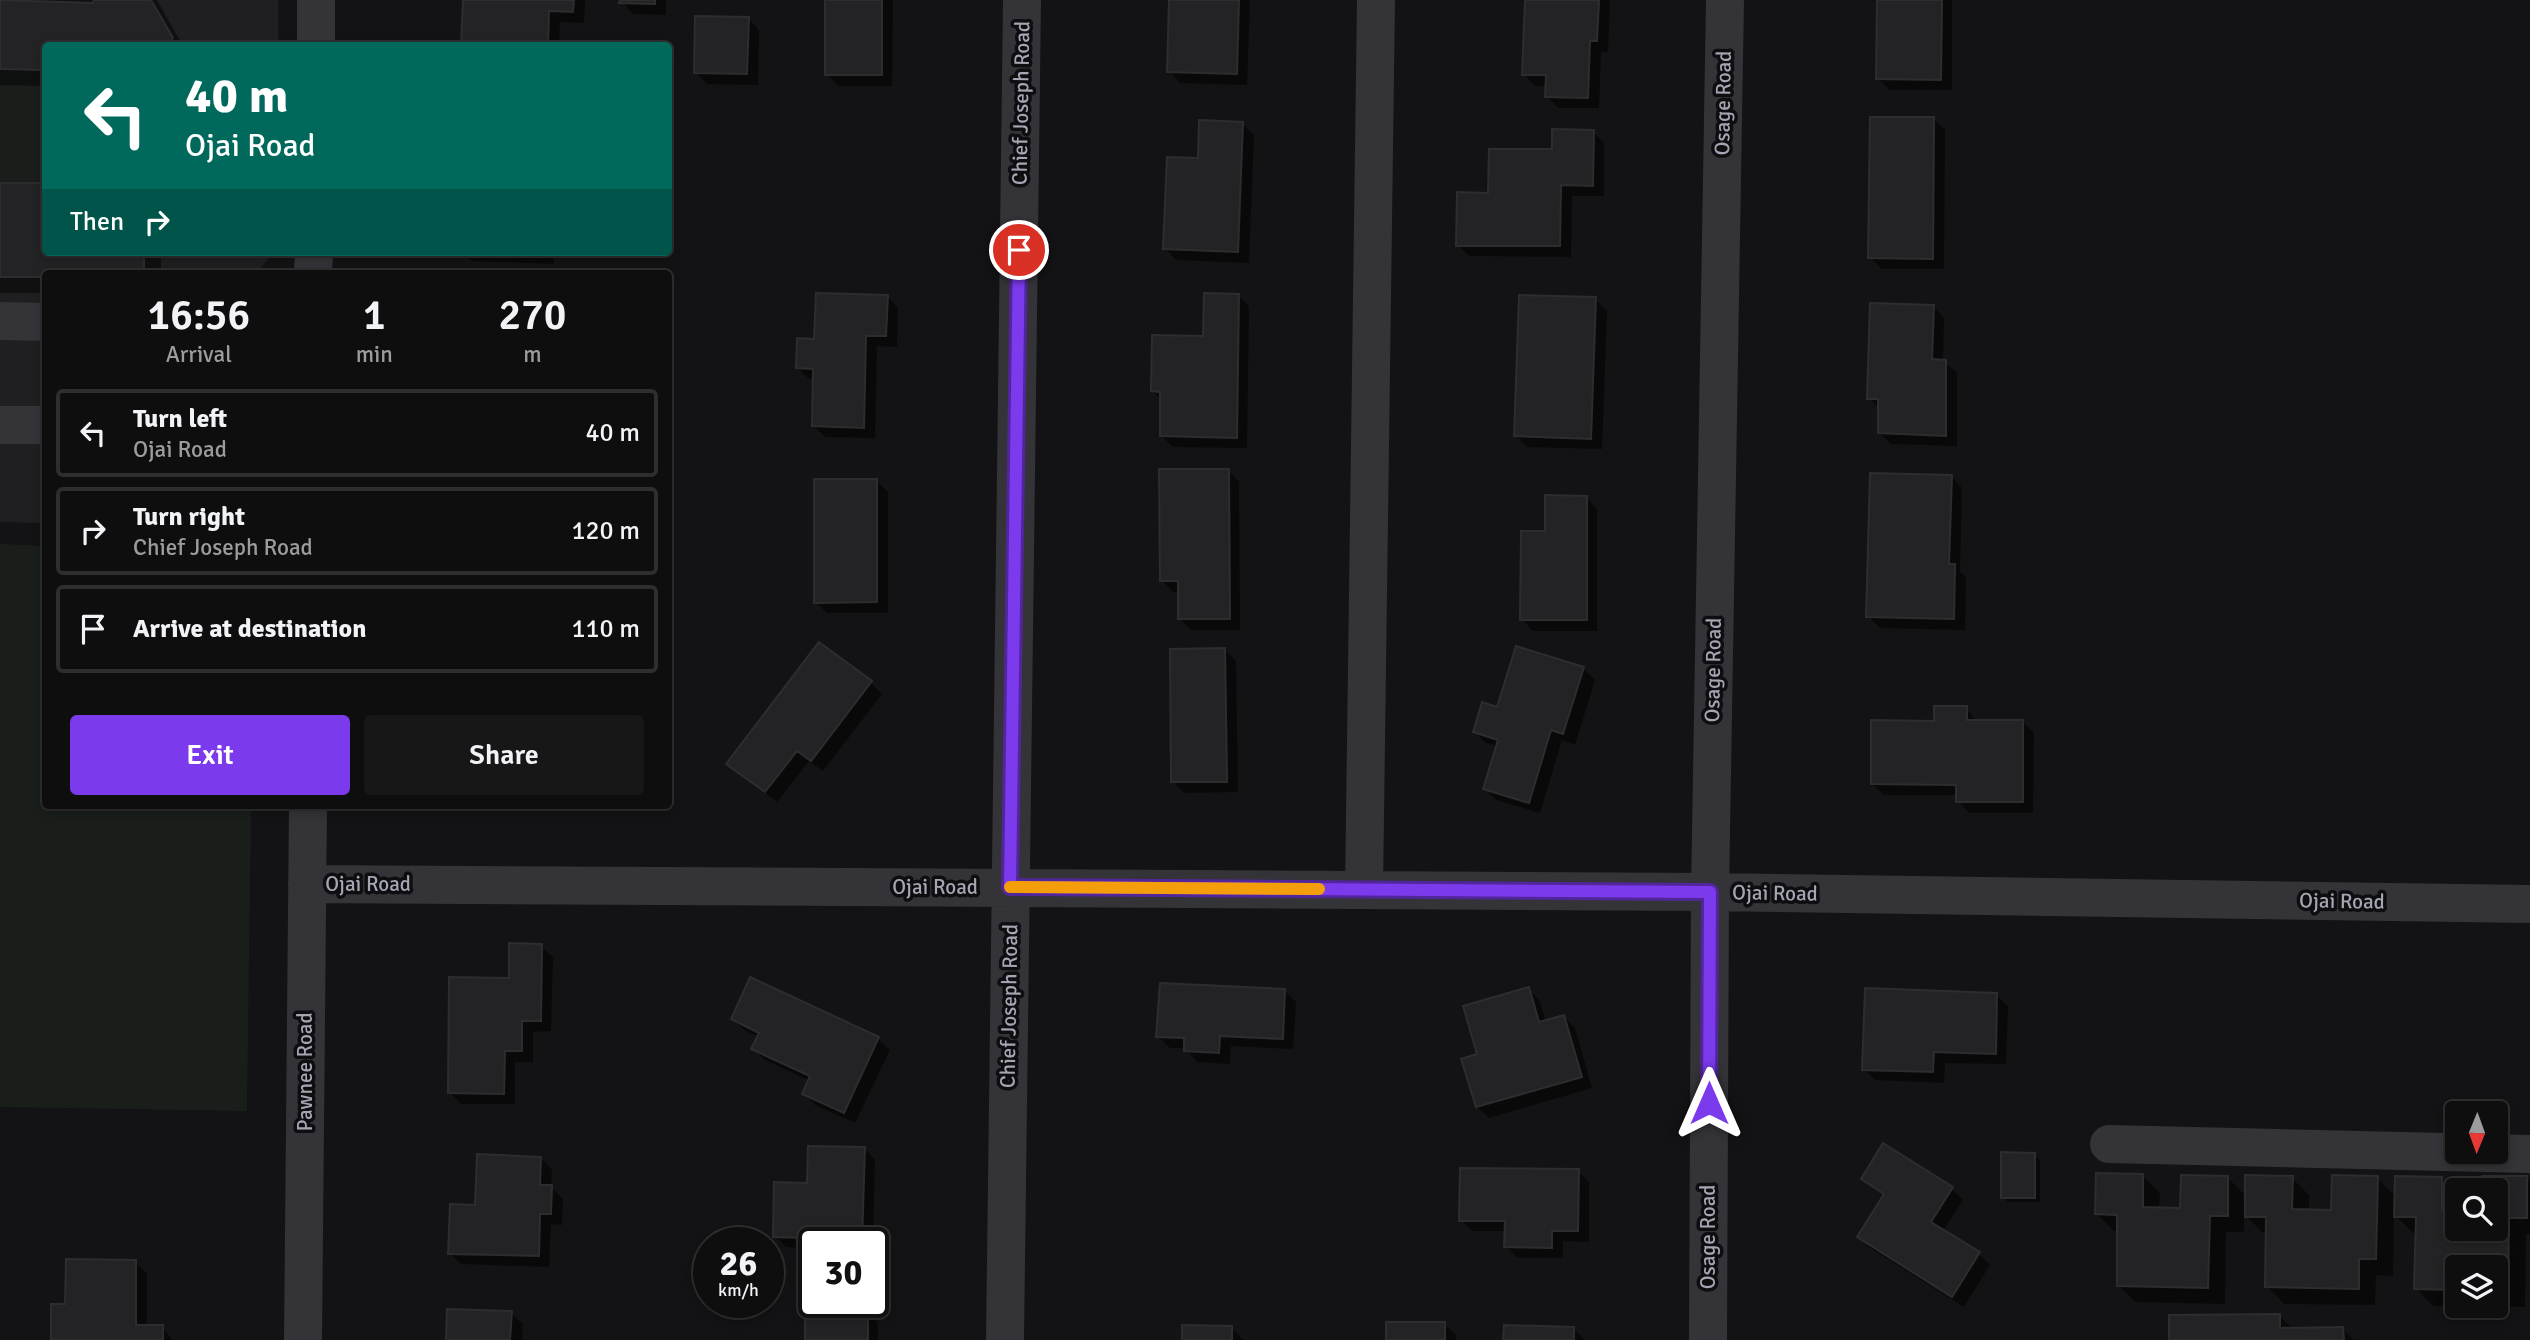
<!DOCTYPE html>
<html lang="en">
<head>
<meta charset="utf-8">
<style>
  :root { --surface:#0e0e0f; --page:#171718; --text:#f1f3f6; --muted:#9b9c9e; --line:#2e2e2f; --accent:#7c3aed }
  body { margin:0; font-family:Signika,sans-serif; background:var(--page); color:var(--text); height:100vh; display:flex; flex-direction:column; font-size:26px; white-space:nowrap }
  * { box-sizing:border-box; margin:0 }
  p { font-size:23px; color:var(--muted) }
  .icon { flex:none; width:38px; height:38px; fill:none; stroke:currentColor; stroke-width:2; stroke-linecap:round; stroke-linejoin:round }
  .map { position:relative; flex:1; overflow:hidden }
  .panel { position:absolute; left:42px; top:270px; width:630px; height:539px; display:flex; flex-direction:column; background:var(--surface); border-radius:7px; box-shadow:0 4px 10px #0003,0 0 0 2px var(--line) }
  .panel>* { flex:none }
  .guide { position:absolute; left:42px; top:42px; width:630px; height:214px; border-radius:7px; box-shadow:0 4px 10px #0003,0 0 0 2px var(--line); background:#00695c; color:#fff; overflow:hidden }
  .needle { width:46px; rotate:181deg }
  .fabs { position:absolute; left:2445px; top:1101px; display:grid; gap:14px }
  .fabs a { display:grid; place-items:center; width:63px; height:63px; border-radius:7px; background:var(--surface); box-shadow:0 4px 10px #0003,0 0 0 2px var(--line); font-size:35px }
  .speed { position:absolute; left:693px; top:1227px; display:flex; gap:14px; font-size:35px; font-weight:700; text-align:center }
  .speed>* { display:grid; place-content:center; width:91px; height:91px; border-radius:50%; background:var(--surface); box-shadow:0 4px 10px #0003,0 0 0 2px var(--line); line-height:1 }
  .speed small { font-size:18px; font-weight:400 }
  .speed .limit { border:4px solid #111; border-radius:10px; background:#fff; color:#111 }
  .pin { position:absolute; display:grid; place-items:center; width:60px; height:60px; color:#fff; margin:-30px; border:4px solid #fff; border-radius:50%; box-shadow:0 2px 7px #0007 }
  .me { position:absolute; width:77px; margin:-38px; rotate:0deg; stroke-linejoin:round; filter:drop-shadow(0 0 5px #0008) }
  .turn { display:flex; align-items:center; gap:24px; height:147px; padding:0 28px; font-size:32px }
  .turn .icon { width:91px; height:91px; stroke-width:2.5 }
  .turn b { display:block; font-size:49px; line-height:60px }
  .then { display:flex; align-items:center; height:66px; padding:0 28px; background:#0003; gap:14px; font-size:26px }
  .eta { display:flex; justify-content:space-evenly; align-items:center; height:119px; text-align:center }
  .eta b { font-size:42px; font-weight:600; line-height:49px }
  .action { display:flex; gap:14px; margin-top:auto; padding:14px 28px }
  .action a { flex:1; height:80px; border-radius:7px; background:var(--accent); color:#fff; font-size:28px; font-weight:600; line-height:80px; text-align:center }
  .action a+a { background:var(--page); color:var(--text) }
  ul { padding:0; list-style:none }
  li { display:flex; align-items:center; gap:21px; height:88px; margin:0 14px 10px; padding:0 14px; border:4px solid var(--line); border-radius:7px }
  li div { flex:1 }
  li b { display:block; font-size:26px }
  li em { font-style:normal }
  .map>svg:first-child { display:block }
  .built { fill:#1f1f21 }
  .green { fill:#191e1b }
  .shadow { fill:#0007; fill-rule:evenodd }
  .building { fill:#232325; stroke:#2d2d30; stroke-width:2 }
  .lines { fill:none; stroke-linecap:round; stroke-linejoin:round }
  .minor { stroke:#343438; stroke-width:38 }
  .route-casing { stroke:#51269a; stroke-width:18 }
  .route { stroke:#7c3aed; stroke-width:12 }
  .slow { stroke:#f59e0b; stroke-width:12 }
  .labels { text-anchor:middle; dominant-baseline:central; stroke-width:7; stroke-linejoin:round; paint-order:stroke }
  .street-label { font-size:21px; fill:#a5a6b3; stroke:#0e0d0f }
</style>
</head>
<body>
<div class="map">
<svg width="2530" height="1340" viewBox="0 0 2530 1340">
  <rect width="100%" height="100%" fill="#131214"/>
  <path class="built" d="M0 0H278V45L46 46V252H274L256 273H46L45 523 0 522Z"/>
  <path class="green" d="M0 69 45 70V183H0Z
    M0 544 45 546 46 805H251L247 1111 0 1107Z"/>
  <path class="shadow" d="M0 0H157L183 46H46V86L0 85Z
    M465 0H585L584 23 560 22 559 46H463Z
    M621 0H666V15L633 14Z
    M827 0H893L892 86H838L827 74Z
    M1170 0H1250L1247 85 1180 83 1169 71Z
    M1526 0H1610L1608 52H1601L1599 108H1558L1547 96V86H1535L1524 74Z
    M1878 0H1952V90H1890L1878 79Z
    M748 18 759 30 758 85 707 84 696 72Z
    M1933 119 1945 130 1944 269H1882L1870 257Z
    M1242 124 1254 135 1249 263 1176 260 1165 248Z
    M1593 132 1604 143V196H1572L1571 257 1469 256 1458 245 1490 195 1554 151Z
    M0 184 46 252H161V273H46V293H0Z
    M463 252H554V264L472 261Z
    M1238 295 1249 307 1247 448 1173 447 1162 436V400L1152 391 1205 338Z
    M887 296 898 308 897 347 877 346 875 438 825 437 814 426 815 379H809L798 368Z
    M1595 299 1607 311 1602 449 1527 447 1516 435Z
    M1933 306 1944 318 1943 361 1957 373V446L1891 444 1879 432 1880 409 1869 398Z
    M1228 470 1239 482 1240 630H1191L1180 619V592H1173L1162 580Z
    M1951 476 1962 488 1960 572 1966 577 1965 630 1880 628 1868 616Z
    M877 481 888 492V613H827L816 602Z
    M1586 497 1597 509V631H1533L1522 619 1546 533Z
    M1225 650 1236 661 1238 792 1184 793 1173 781Z
    M1583 668 1595 680 1575 745 1562 740 1540 813 1496 800 1485 789 1498 746 1486 743 1475 732Z
    M871 683 882 694 823 771 809 761 777 802 729 764Z
    M1966 708 1977 722 2022 721 2034 733 2033 813H1969L1958 801V795H1884L1873 784Z
    M541 946 553 957 551 1031 533 1032V1062H515V1104H461L450 1092 510 980Z
    M751 980 878 1039 890 1050 855 1123 815 1105 804 1093 810 1081 765 1060 754 1049 759 1037 744 1030 733 1019Z
    M1529 989 1540 1001 1546 1022 1564 1017 1575 1028 1592 1088 1489 1118 1477 1107 1479 1056Z
    M1284 990 1296 1002 1293 1049 1231 1046 1230 1064 1197 1062 1185 1048H1170L1158 1036Z
    M1996 995 2008 1006 2006 1064 1945 1063 1944 1083 1875 1080 1864 1069Z
    M864 1148 875 1160 873 1244 814 1242V1287L806 1280 807 1248 786 1247 775 1236 809 1185Z
    M2034 1155 2040 1160V1202H2008L2003 1197Z
    M541 1158 552 1170 551 1187 563 1199 562 1225 551 1224 549 1267 461 1264 450 1253 477 1207Z
    M1578 1171 1589 1182V1242L1563 1241V1258H1518L1506 1247V1231H1472L1461 1220Z
    M2143 1176 2160 1193 2159 1209 2182 1210 2227 1177 2247 1197 2292 1178 2309 1195V1211L2333 1212 2377 1178 2396 1197 2441 1179 2457 1194V1228H2496V1190H2484L2526 1178 2530 1182V1234H2526L2525 1307 2433 1306 2416 1288 2417 1233H2413L2394 1214 2393 1276 2376 1275 2375 1305 2284 1304 2267 1286V1233H2263L2244 1214V1232H2226L2225 1304 2136 1302 2118 1285 2119 1231H2114L2097 1214ZM2457 1267H2496V1306H2457Z
    M1863 1179 1952 1189 1963 1200 1943 1231 1979 1254 1990 1265 1964 1307 1870 1248 1859 1237 1885 1196Z
    M135 1262 147 1273V1327H162L173 1340H53L67 1306Z
    M867 1311 878 1323V1340H807Z
    M511 1313 523 1324 522 1340H448Z
    M2279 1316 2293 1329H2343L2354 1340H2171Z
    M1444 1324 1456 1335V1340H1388Z
    M1232 1328 1243 1340H1183Z
    M1574 1329 1585 1340H1505Z"/>
  <path class="building" d="M0 0 93 3 94 0H151L173 38 166 46H46V70L0 69Z
    M463 0H574L573 12 549 11 548 46H461Z
    M620 0H655V4L619 3Z
    M825 0H882V75H825Z
    M1169 0H1239L1237 74 1167 72Z
    M1525 0H1599L1597 41H1590L1588 98 1545 97 1546 75H1522Z
    M1877 0H1942L1941 80 1876 79Z
    M695 16 749 17 747 74 694 73Z
    M1870 117H1934L1933 259 1868 258Z
    M1199 120 1243 122 1238 252 1163 249 1167 157 1198 158Z
    M1552 129 1594 130 1593 186 1561 185 1560 246H1456L1457 192 1488 193 1489 149H1552Z
    M0 183H46V252H144V273H46V277H0Z
    M816 293 888 295 886 336H866L864 428 812 426 813 369 796 368 797 338 814 339Z
    M1204 293 1239 294 1237 438 1160 436V392L1151 391 1152 335 1203 336Z
    M1519 295 1596 297 1591 439 1514 436Z
    M1870 303 1934 305 1932 359 1946 360V436L1878 433V399H1867Z
    M1159 469H1229L1230 619H1178V581H1160Z
    M1870 473 1952 475 1949 564H1955L1954 619 1866 617Z
    M814 479H877V602L814 603Z
    M1545 495 1587 496V620H1520L1521 531H1545Z
    M819 642 872 681 811 761 797 751 765 792 726 764Z
    M1516 646 1584 667 1563 734 1551 730 1529 803 1483 789 1498 740 1473 732 1482 702 1497 707Z
    M1225 648 1227 782H1171L1170 649Z
    M1934 706H1967V720H2023V802H1956V785L1871 784V720L1934 721Z
    M509 943 542 944 541 1021H522V1051H505L504 1094 448 1093 449 977 509 978Z
    M750 977 879 1037 844 1113 802 1094 810 1076 751 1049 759 1033 731 1019Z
    M1160 983 1285 989 1283 1039 1220 1036 1219 1053 1184 1051V1038L1156 1037Z
    M1529 987 1539 1022 1564 1015 1582 1077 1476 1107 1461 1059 1477 1054 1463 1006Z
    M1865 988 1997 993 1996 1054 1934 1052 1933 1072 1862 1070Z
    M1883 1143 1953 1187 1931 1222 1980 1252 1952 1297 1857 1237 1884 1194 1861 1179Z
    M808 1146 865 1147 862 1242H814V1281H804L806 1238 773 1237 774 1182 807 1183Z
    M2001 1152 2035 1153V1198H2001Z
    M477 1154 541 1157 540 1185H552L551 1214H540L539 1256 448 1254 450 1204 475 1205Z
    M1460 1168 1579 1169 1578 1231H1552V1248L1504 1247 1505 1221H1459Z
    M2096 1173 2143 1174V1207L2180 1208 2181 1175 2228 1176V1216H2210L2208 1288 2117 1286V1215L2095 1214Z
    M2245 1175 2293 1176 2292 1209 2331 1210 2332 1175 2378 1176 2376 1259H2359V1289L2265 1287 2266 1217H2245Z
    M2395 1176 2442 1177V1210H2457V1228H2496V1190H2482V1176H2527V1218H2509L2508 1291H2496V1267H2457V1290L2414 1289 2416 1217H2394Z
    M66 1259 136 1260V1325H163V1340H51V1304H65Z
    M447 1309 512 1311 510 1340H446Z
    M805 1309 868 1310V1340H805Z
    M2280 1314V1328L2343 1327 2344 1340H2169V1315Z
    M1386 1322H1445V1340H1386Z
    M1182 1325 1232 1326V1340H1182Z
    M1504 1325 1574 1327V1340H1503Z"/>
  <g class="lines">
    <path class="minor" d="M316 46V0
      M313 273 314 252
      M0 321 46 322
      M0 425H46
      M307 884 1710 892 2530 904
      M1364 890 1376 0
      M2109 1144 2530 1154
      M303 1340 308 805
      M1005 1340 1022 0
      M1708 1340 1710 892 1725 0"/>
  </g>
  <g class="lines">
    <defs>
      <path id="route" d="M1019 250 1010 887 1710 892 1709 1103"/>
    </defs>
    <use href="#route" class="route-casing"/>
    <use href="#route" class="route"/>
    <path class="slow" d="M1010 887 1319 889"/>
  </g>
  <g class="labels">
    <g class="street-label">
      <text transform="translate(1021 103) rotate(-89)">Chief Joseph Road</text>
      <text transform="translate(1723 103) rotate(-89)">Osage Road</text>
      <text transform="translate(1713 670) rotate(-89)">Osage Road</text>
      <text x="368" y="884">Ojai Road</text>
      <text x="935" y="887">Ojai Road</text>
      <text transform="translate(1775 893) rotate(1)">Ojai Road</text>
      <text transform="translate(2342 901) rotate(1)">Ojai Road</text>
      <text transform="translate(1009 1006) rotate(-89)">Chief Joseph Road</text>
      <text transform="translate(305 1072) rotate(-90)">Pawnee Road</text>
      <text transform="translate(1708 1237) rotate(-90)">Osage Road</text>
    </g>
  </g>
</svg>
<div class="fabs">
<a><svg class="needle" viewBox="-14 -14 28 28"><path d="M0-13l5 13h-10z" fill="#e53935"/><path d="M0 13l5-13h-10z" fill="#9b9c9e"/></svg></a>
<a><svg class="icon" aria-label="search" viewBox="0 0 24 24"><circle cx="10" cy="10" r="6"/><path d="M15 15l6 6"/></svg></a>
<a><svg class="icon" aria-label="layers" viewBox="0 0 24 24"><path d="M12 4l9 5-9 5-9-5zM3 14l9 5 9-5"/></svg></a>
</div>
<div class="speed"><div>26<small>km/h</small></div><div class="limit">30</div></div>
<div class="pin" style="left:1019px;top:250px;background:#d93025"><svg class="icon" aria-label="arrive" viewBox="0 0 24 24"><path d="M6 21V4h12l-3 4 3 4H6"/></svg></div>
<svg class="me" style="left:1709px;top:1103px" viewBox="-20 -20 40 40"><path d="M0-17L14 15 0 8-14 15z" fill="#7c3aed" stroke="#fff" stroke-width="4"/></svg>
<div class="guide">
<div class="turn"><svg class="icon" aria-label="left" viewBox="0 0 24 24"><path d="M17 20v-9H6M10 6l-5 5 5 5"/></svg><div><b>40 m</b>Ojai Road</div></div>
<div class="then">Then<svg class="icon" aria-label="right" viewBox="0 0 24 24"><path d="M7 20v-9h11M14 6l5 5-5 5"/></svg></div>
</div>
<section class="panel">
<div class="eta">
<div><b>16:56</b><p>Arrival</p></div>
<div><b>1</b><p>min</p></div>
<div><b>270</b><p>m</p></div>
</div>
<ul>
<li><svg class="icon" aria-label="left" viewBox="0 0 24 24"><path d="M17 20v-9H6M10 6l-5 5 5 5"/></svg><div><b>Turn left</b><p>Ojai Road</p></div><em>40 m</em></li>
<li><svg class="icon" aria-label="right" viewBox="0 0 24 24"><path d="M7 20v-9h11M14 6l5 5-5 5"/></svg><div><b>Turn right</b><p>Chief Joseph Road</p></div><em>120 m</em></li>
<li><svg class="icon" aria-label="arrive" viewBox="0 0 24 24"><path d="M6 21V4h12l-3 4 3 4H6"/></svg><div><b>Arrive at destination</b></div><em>110 m</em></li>
</ul>
<div class="action"><a>Exit</a><a>Share</a></div>
</section>
</div>
</body>
</html>
